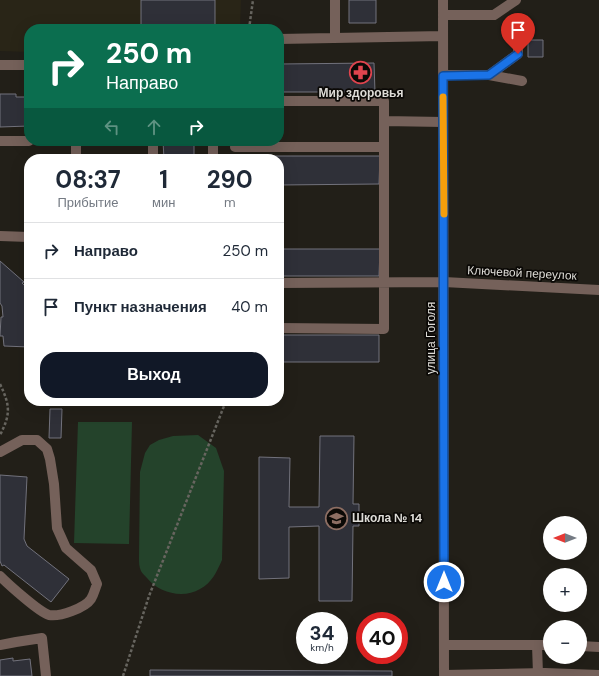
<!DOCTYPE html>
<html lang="ru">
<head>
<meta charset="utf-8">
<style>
  :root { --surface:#fff; --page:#f6f6f7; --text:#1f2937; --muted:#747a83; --line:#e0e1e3; --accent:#111827 }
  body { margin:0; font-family:"DM Sans",sans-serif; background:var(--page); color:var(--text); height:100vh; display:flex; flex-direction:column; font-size:15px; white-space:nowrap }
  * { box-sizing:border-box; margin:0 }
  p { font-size:13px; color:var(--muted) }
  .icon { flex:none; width:22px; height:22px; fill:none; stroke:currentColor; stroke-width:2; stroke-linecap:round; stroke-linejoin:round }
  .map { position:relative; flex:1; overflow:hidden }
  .drawer { position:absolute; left:24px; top:154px; width:260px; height:252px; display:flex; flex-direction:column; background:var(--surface); border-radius:16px; box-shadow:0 4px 16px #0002 }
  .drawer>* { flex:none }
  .guide { position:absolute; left:24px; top:24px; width:260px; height:122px; border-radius:16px; box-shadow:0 4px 16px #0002; background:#0b6e4f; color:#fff; overflow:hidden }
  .needle { width:26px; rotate:270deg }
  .fabs { position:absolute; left:543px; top:516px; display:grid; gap:8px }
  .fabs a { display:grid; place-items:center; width:44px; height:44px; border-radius:50%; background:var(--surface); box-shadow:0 4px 16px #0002; font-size:20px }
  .speed { position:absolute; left:296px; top:612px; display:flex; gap:8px; font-size:20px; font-weight:700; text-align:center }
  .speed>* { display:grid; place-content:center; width:52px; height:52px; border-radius:50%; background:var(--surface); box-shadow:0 4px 16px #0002; line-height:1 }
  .speed small { font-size:10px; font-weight:400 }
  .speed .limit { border:6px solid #d22; background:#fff; color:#111 }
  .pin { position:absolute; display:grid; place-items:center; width:34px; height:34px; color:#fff; margin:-41px -17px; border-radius:50% 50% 50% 0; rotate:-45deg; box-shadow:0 0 4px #0007 }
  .pin .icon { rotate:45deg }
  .me { position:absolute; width:44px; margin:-22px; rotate:0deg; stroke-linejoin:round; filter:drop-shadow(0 0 3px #0008) }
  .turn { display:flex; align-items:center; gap:14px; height:84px; padding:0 16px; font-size:18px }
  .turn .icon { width:52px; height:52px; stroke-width:2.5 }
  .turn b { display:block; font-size:28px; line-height:34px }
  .lanes { display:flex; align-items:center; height:38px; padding:0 16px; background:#0003; justify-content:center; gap:20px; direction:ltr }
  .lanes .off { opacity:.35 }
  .eta { display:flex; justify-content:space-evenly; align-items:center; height:68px; text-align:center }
  .eta b { font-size:24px; font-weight:700; line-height:28px }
  .cta { display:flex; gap:8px; margin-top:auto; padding:8px 16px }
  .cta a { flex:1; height:46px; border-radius:16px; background:var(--accent); color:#fff; font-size:16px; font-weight:700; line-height:46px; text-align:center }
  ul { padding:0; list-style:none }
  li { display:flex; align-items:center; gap:12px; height:56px; padding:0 16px; border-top:1px solid var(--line) }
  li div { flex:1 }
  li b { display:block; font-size:15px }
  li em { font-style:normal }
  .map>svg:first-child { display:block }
  .built { fill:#292517 }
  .green { fill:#24432b }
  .building { fill:#2f3038; stroke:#72727c }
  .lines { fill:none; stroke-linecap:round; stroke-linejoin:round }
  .path { stroke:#67655f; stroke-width:2.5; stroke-dasharray:3 2; stroke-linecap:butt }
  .minor { stroke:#75615a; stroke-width:10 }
  .route-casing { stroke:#114b97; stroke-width:10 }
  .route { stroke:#1a73e8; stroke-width:7 }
  .slow { stroke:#f59e0b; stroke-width:7 }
  .labels { text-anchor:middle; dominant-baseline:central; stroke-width:3.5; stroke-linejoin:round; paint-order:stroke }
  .poi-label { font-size:12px; font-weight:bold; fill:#dedcd7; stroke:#0b0906 }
  .street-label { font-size:12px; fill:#dedcd7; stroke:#0b0906 }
</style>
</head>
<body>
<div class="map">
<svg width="599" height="676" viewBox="0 0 599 676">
  <rect width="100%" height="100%" fill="#221f18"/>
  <path class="built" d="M0 0H241L240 29H29V52L0 51Z"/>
  <path class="green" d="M78 422H132L129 544 74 543Z
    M198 435 216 448 224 471 222 560C217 571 212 583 200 589 183 599 159 593 147 578 145 576 142 573 141 571 139 567 139 562 139 558L140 472 145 453 150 445 159 440 173 436Z"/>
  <path class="building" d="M141 0H215V28H141Z
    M349 0H376V23H349Z
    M528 40H543V57H528Z
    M374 63 375 92H279V64Z
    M0 94H16V97H29V126L0 127Z
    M163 141 194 142V157H191V159H164Z
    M235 156H380L379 184 279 185V159H235Z
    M279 249H380L379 276H279Z
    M0 261 24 282 22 283 29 290V347L4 346 3 336H0L1 317H3L2 306 0 303Z
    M279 335H379V362H279Z
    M50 409H62L61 438H49Z
    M320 436H354L353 504H359V526H353L352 601H319V526L289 527V578L259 579V457L290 458 289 507H319Z
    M0 475 27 477 24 539 27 546 69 579 51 602 4 565 2 566 0 561Z
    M13 658V661L30 659 32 676H0V660Z
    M150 670 392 671V676H150Z"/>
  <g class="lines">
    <path class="path" d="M249 29 253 0
      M0 384C10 405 11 414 0 435
      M123 676 149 596 226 401"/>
    <path class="minor" d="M443 0 444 676
      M443 15H494L516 0
      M335 38V0
      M279 39 443 36
      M0 65H29
      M443 75H489L522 81
      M489 75 518 54V33
      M279 101H384V329L279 328
      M384 121 443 122
      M0 141H29
      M76 141V159
      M153 141V159
      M213 141V159
      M235 147H384
      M0 236 29 237
      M279 283 444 282 599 290
      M0 452 22 440H37L47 449 50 459 54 484 57 528 66 548 91 570 97 584C95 589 94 594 91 599 85 608 60 617 49 615 39 612 8 584 0 576
      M0 645 16 642 42 638 46 676
      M444 645H550
      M537 645 538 674
      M580 646 599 647
      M444 675 545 673 599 675"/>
  </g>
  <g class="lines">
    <defs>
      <path id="route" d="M444 582 443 76 489 75 518 54"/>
    </defs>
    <use href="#route" class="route-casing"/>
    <use href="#route" class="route"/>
    <path class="slow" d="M443 97 444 214"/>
  </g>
  <defs>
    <symbol id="pharmacy-ring" viewBox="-11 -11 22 22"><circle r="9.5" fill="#0b0906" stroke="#e0444e" stroke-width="1.5"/><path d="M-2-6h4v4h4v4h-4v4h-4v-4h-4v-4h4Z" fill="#e0444e"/></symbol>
    <symbol id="school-ring" viewBox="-11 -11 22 22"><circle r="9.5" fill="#0b0906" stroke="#8d6e63" stroke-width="1.5"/><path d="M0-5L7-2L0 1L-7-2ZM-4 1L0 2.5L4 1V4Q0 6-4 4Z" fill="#8d6e63"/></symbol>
  </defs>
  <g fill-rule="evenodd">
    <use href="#pharmacy-ring" x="348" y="60" width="25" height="25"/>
    <use href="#school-ring" x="324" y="506" width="25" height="25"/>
  </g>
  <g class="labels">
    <g class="poi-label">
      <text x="361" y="93">Мир здоровья</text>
      <text x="352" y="518" text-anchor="start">Школа № 14</text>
    </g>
    <g class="street-label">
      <text transform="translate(522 273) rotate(3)">Ключевой переулок</text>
      <text transform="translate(431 338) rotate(-90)">улица Гоголя</text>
    </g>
  </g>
</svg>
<div class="fabs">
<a><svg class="needle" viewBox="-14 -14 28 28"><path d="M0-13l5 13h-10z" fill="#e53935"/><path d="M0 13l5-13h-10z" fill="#747a83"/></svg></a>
<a>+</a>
<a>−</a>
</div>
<div class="speed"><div>34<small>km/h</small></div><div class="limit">40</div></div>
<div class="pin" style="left:518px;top:54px;background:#d93025"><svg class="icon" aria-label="arrive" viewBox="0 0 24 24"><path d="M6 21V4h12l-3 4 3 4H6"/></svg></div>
<svg class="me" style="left:444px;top:582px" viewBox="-20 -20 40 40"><circle r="17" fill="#1a73e8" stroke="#fff" stroke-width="3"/><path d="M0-11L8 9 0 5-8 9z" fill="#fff"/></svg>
<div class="guide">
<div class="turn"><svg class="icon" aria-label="right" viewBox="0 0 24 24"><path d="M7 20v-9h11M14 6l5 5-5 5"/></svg><div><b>250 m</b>Направо</div></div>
<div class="lanes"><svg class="icon off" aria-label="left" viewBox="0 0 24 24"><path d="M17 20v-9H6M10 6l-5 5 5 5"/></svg><svg class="icon off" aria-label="ahead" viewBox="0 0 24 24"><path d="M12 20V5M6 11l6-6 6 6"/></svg><svg class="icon" aria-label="right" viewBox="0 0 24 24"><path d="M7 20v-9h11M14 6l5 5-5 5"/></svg></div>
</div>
<section class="drawer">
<div class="eta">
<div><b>08:37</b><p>Прибытие</p></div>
<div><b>1</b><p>мин</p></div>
<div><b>290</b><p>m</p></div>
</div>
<ul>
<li><svg class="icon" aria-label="right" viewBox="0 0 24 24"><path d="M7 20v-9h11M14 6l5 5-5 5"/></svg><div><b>Направо</b></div><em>250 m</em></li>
<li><svg class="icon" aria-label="arrive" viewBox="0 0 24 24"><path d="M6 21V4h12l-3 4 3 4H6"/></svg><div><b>Пункт назначения</b></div><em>40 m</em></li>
</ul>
<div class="cta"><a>Выход</a></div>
</section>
</div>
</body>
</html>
